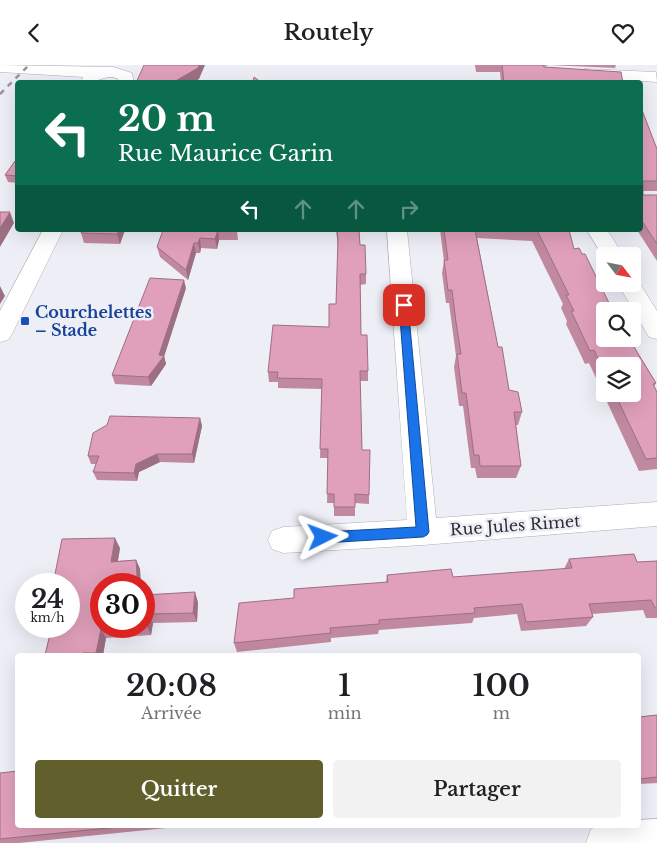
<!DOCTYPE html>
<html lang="fr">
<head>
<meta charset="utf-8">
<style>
  :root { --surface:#fff; --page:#f2f2f2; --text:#202124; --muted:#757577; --accent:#615f2c }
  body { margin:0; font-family:"Libre Baskerville",serif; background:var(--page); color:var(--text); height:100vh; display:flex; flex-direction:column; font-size:19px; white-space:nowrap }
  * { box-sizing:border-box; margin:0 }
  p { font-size:16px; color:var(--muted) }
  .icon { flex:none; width:28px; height:28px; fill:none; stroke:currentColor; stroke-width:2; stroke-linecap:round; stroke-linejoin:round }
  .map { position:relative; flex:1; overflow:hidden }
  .drawer { position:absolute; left:15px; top:588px; width:626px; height:175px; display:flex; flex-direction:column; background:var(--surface); border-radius:5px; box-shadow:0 5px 20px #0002 }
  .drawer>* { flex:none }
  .banner { position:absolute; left:15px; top:15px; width:628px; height:152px; border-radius:5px; box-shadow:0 5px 20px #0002; background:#0b6e4f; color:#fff; overflow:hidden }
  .needle { width:32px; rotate:122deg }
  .buttons { position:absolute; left:596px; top:182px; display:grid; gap:10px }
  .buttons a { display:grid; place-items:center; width:45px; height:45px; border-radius:5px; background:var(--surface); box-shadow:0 5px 20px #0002; font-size:25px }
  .speed { position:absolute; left:15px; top:508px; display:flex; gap:10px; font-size:25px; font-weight:700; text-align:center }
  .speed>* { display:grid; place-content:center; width:65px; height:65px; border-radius:50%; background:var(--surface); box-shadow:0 5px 20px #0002; line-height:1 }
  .speed small { font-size:12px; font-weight:400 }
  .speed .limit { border:8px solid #d22; background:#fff; color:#111 }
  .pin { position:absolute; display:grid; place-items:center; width:42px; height:42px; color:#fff; margin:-21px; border-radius:10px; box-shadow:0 2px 8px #0006 }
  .me { position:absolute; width:55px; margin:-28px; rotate:87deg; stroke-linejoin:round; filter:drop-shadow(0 0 4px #0008) }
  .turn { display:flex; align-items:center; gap:18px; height:105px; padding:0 20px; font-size:22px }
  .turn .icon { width:65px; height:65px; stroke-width:2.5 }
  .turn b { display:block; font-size:35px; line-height:42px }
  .lanes { display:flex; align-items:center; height:48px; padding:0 20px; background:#0003; justify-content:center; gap:25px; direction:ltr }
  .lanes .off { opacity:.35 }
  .eta { display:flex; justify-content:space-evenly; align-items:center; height:85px; text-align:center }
  .eta b { font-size:30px; font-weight:600; line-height:35px }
  .button { display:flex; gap:10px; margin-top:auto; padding:10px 20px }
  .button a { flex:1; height:58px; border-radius:5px; background:var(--accent); color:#fff; font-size:20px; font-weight:600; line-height:58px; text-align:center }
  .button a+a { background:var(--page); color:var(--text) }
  header { display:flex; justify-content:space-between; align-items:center; height:65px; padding:0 20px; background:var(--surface); font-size:22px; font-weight:600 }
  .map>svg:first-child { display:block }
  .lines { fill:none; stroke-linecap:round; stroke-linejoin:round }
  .minor-casing { stroke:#aeb0b8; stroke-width:1 }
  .minor { fill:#fff; fill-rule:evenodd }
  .rail { stroke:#95969c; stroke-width:2.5; stroke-dasharray:5.5 5.5; stroke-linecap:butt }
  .wall { fill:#c189a0; fill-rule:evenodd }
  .shaded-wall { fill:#9d6f82 }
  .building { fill:#e09fba; stroke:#9d6f82 }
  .route { fill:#1a73e8; stroke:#114b97 }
  .transit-dot { fill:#1a4fb4; stroke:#edeef6; stroke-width:2 }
  .labels { text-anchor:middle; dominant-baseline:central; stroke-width:5; stroke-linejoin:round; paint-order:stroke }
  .transit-label { font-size:16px; font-weight:bold; fill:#164399; stroke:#edeef6; text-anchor:start }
  .street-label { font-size:16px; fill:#2e2f32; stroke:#edeef6 }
</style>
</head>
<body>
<header><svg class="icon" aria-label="back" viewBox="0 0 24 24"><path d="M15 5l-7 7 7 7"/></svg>Routely<svg class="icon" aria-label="heart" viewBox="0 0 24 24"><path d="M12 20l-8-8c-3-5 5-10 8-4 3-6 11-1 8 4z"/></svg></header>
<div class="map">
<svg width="657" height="778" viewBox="0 0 657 778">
  <rect width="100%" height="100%" fill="#edeef6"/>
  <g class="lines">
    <defs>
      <path id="minor" d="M0 0 113 2 132 8 134 18H118V14C107 8 98 18 84 18L82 14 83 12 0 7Z
        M585 4 656 7 657 17 579 12 577 9 579 6Z
        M43 165H63L12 269 8 275 0 277V246Z
        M387 165H407L436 453 657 437V461L423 480 283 488 272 484 268 475 272 466 283 462 407 455Z
        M587 165H607L624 191H605V195Z
        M632 213 637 214 657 246V274L649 272 618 219H632Z
        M657 754V778H586L591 764 602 760H639V755Z"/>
    </defs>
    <use href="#minor" class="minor-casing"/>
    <use href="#minor" class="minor"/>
    <path class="rail" d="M0 29 29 0"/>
  </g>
  <path class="wall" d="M475 0H616L615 3 548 0 544 2 623 18H501L500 7H476Z
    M640 40 657 84V126H643V130H657V196L637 165H640Z
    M18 92V118L8 117 5 110Z
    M125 165 120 179 84 178 81 168Z
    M163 165H237L238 175H219L217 184 201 183 200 188H196L188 215 160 192 157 182Z
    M336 165H359L360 180 366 209V219L360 220 361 270 368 306V316H360L362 385 369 430V439L355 438V451H334V438H327L328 393H320L322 324 278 323V317H269L268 307 329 262 336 239 338 183Z
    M440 165H569L574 184 613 246 656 318 654 322 657 327V404L639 406 589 298 585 299 566 259 567 256 561 243 563 239 532 176 477 173 498 282 509 325 522 347 518 360H516L521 401 516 413H477L475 403H471L463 341H459L454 302 456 291 449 238H446L442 208 444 196ZM605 301 632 329H605Z
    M186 223 164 291 166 299 151 321 115 319 112 310Z
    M200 353 202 361 194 398 160 397 139 407 137 416 97 415 93 407 96 399H91L88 391Z
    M120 483 118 496 136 495 140 504 101 561 144 530 198 537 197 557 153 558 151 570 106 573 103 590H45L49 573 43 565Z
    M569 494 637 497 657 496V553H646L643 545 592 549 593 552 586 561 521 566 517 549 474 553 472 558 379 565 378 569 331 573V577L237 587 234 578 386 517 387 510 453 512 564 504Z
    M657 650V718L639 719V652Z
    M0 708 18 760H196L19 778H0Z"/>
  <path class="shaded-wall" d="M199 0H205L199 14 193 18H172Z
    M10 147 14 158 0 182V163Z
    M119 165H125L120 179 117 169Z
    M218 165 219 175 217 184 215 174Z
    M200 173 201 183 200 188 198 178Z
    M194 178 196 188 188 215 186 205Z
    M184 215 186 223 164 292V291L166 299 151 321 148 312Z
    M0 221 5 231 0 239Z
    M200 353 202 361 194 398 192 389Z
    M157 389 160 397 139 407 137 416 134 408 136 399Z
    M115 473 120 483 116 506 111 497Z
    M136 495 140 504 141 519H136Z
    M195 527 198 537 197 557 193 548Z
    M149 549 153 558 151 570 147 561Z
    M101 564 106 573 103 590H98L96 588Z"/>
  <path class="building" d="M144 0H199L198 3 172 18H136Z
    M502 0H542L544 2 621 7 623 18H504Z
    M254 12 262 18H253Z
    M640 40 657 84V116H643V130H657V179L640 153Z
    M18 92V111L5 110Z
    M0 147H10L0 163Z
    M82 165H119L117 169 81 168Z
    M163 165H218L215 174 200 173 198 178H194L186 205 157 182Z
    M337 165H359L360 180H365L366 209H360L361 270H367L368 306H360L362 385H370L369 430 355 429V442H334V429H327L328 384H320L322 314 277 313 278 307H268L273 260 329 262V239H336L338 174Z
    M444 165H475L498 282H502L509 325 518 327 522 347H514L521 401H480L479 390H474L466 328H462L457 289H461L456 257 452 225H448L444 195H448Z
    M537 165H569L574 184 579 183 582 189H585L613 246H605V274H629L656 318 653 319 657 327V393L646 394 615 329H632V301H605V308L594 285 590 286 571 246H574L566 230H569Z
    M150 213 184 215 159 290 164 291 148 312 112 310Z
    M110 351 200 353 192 389H157L136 399 134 408 93 407 99 391H88L93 368 107 360Z
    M115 473 111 497 136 495 137 509 136 519H101V561H144V530L195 527 193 548 149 549 147 561 101 564 96 588H83V590H45L51 565H43L44 561H69V519H53L62 474Z
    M634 489 637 497 657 496V543H655L651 535 589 539 593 552 526 557 522 539 474 543 475 548 379 555V559L330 563 331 568 234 578 239 538 294 533V524L388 517 387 510 451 504 453 512 572 503 569 494Z
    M657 650V712L639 714V652Z
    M18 706V760H138L0 774V708Z"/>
  <path class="route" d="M404 237 408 240 429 467 427 470 423 472 323 478 319 476 317 472 319 469 323 467 416 462 399 240Z"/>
  <rect class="transit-dot" x="20" y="251" width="10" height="10" rx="2.5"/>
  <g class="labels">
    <g class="transit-label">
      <text x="35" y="247">Courchelettes<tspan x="35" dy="18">– Stade</tspan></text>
    </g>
    <g class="street-label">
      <text transform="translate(515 460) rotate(-4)">Rue Jules Rimet</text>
    </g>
  </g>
</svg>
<div class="buttons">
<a><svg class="needle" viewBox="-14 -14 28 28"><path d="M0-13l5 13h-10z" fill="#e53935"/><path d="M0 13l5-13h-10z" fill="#757577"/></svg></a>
<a><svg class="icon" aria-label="search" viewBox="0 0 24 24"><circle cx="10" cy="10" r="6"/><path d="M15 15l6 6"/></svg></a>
<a><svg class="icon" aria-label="layers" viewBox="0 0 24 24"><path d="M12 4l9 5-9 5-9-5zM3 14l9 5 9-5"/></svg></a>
</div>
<div class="speed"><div>24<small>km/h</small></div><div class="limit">30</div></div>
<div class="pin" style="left:404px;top:240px;background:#d93025"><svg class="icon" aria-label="arrive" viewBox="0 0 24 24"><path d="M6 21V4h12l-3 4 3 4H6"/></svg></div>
<svg class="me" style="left:323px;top:472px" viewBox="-20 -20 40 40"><path d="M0-17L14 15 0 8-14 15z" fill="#1a73e8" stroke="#fff" stroke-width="4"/></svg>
<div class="banner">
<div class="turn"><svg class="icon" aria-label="left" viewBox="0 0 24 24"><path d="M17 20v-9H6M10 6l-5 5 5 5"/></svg><div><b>20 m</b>Rue Maurice Garin</div></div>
<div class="lanes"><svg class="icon" aria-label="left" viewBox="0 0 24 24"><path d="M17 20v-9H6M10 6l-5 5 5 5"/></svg><svg class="icon off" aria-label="ahead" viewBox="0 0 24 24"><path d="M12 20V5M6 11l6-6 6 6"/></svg><svg class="icon off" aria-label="ahead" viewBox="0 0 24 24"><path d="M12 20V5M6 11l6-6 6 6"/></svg><svg class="icon off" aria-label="right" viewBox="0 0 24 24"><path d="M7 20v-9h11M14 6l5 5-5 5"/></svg></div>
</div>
<section class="drawer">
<div class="eta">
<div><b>20:08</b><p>Arrivée</p></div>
<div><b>1</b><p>min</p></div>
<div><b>100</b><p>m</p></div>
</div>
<div class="button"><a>Quitter</a><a>Partager</a></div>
</section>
</div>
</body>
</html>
